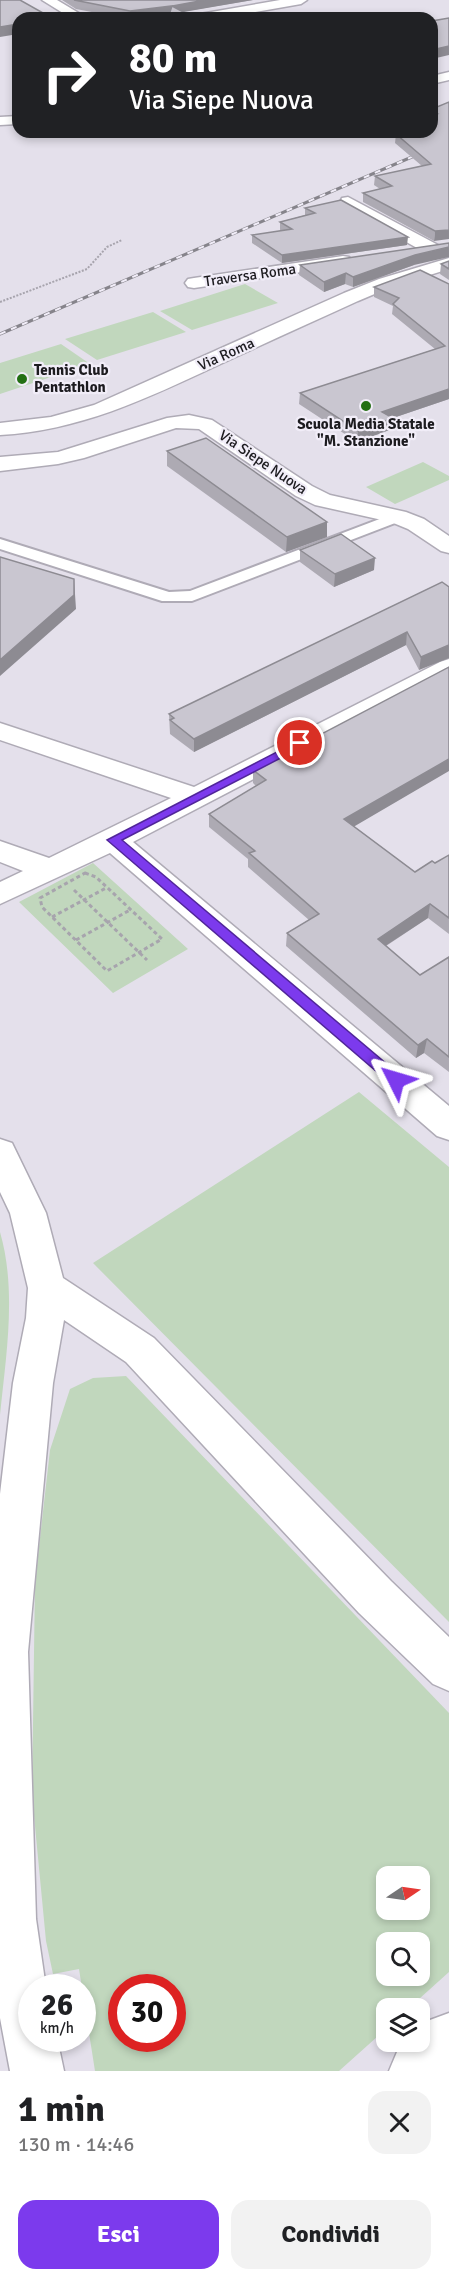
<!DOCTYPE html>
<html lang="it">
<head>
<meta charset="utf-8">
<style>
  :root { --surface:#fff; --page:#f2f2f2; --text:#202124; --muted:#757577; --accent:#7c3aed }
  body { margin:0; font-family:Signika,sans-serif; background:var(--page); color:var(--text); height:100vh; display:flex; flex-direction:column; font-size:22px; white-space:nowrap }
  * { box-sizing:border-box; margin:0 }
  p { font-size:20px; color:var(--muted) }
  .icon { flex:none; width:33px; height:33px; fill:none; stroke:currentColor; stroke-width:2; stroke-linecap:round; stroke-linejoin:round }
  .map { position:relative; height:2071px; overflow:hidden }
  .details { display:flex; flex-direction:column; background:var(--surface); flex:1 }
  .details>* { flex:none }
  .top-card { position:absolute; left:12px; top:12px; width:426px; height:126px; border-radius:18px; box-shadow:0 3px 9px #0003; background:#202124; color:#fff; overflow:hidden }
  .needle { width:39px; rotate:77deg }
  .controls { position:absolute; left:376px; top:1866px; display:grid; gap:12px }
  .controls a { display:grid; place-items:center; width:54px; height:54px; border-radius:12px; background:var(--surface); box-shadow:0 3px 9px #0003; font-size:30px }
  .speed { position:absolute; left:18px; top:1974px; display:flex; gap:12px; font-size:30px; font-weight:700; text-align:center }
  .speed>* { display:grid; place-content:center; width:78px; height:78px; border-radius:50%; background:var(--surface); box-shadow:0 3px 9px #0003; line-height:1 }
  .speed small { font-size:15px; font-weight:400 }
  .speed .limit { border:9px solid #d22; background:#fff; color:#111 }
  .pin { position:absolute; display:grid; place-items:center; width:51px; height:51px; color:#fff; margin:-26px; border:3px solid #fff; border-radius:50%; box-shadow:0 2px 6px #0007 }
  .me { position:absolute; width:66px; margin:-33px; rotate:310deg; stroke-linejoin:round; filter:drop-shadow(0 0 4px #0008) }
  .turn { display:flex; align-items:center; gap:21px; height:126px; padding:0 18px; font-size:27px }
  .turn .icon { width:78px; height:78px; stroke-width:2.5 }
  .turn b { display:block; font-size:42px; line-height:51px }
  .round { display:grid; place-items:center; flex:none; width:63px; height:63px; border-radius:18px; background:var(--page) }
  .overview { display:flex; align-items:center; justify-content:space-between; height:102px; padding:0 18px }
  h1 { font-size:36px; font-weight:800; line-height:45px }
  .button { display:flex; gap:12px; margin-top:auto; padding:12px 18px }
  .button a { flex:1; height:69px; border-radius:18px; background:var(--accent); color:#fff; font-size:24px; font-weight:800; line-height:69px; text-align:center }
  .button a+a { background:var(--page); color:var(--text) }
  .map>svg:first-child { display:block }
  .green { fill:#c1d7bd; fill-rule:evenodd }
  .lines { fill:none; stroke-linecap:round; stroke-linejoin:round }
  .service-casing { stroke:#afabb6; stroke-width:4 }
  .minor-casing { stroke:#afabb6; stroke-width:3 }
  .tertiary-casing { stroke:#afabb6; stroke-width:3 }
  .path-far1 { stroke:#a7a4ad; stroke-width:2; stroke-dasharray:2 1.5; stroke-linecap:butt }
  .path { stroke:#a7a4ad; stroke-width:3; stroke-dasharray:4 3; stroke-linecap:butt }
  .service { fill:#fff; fill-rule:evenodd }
  .minor { fill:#fff; fill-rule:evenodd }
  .tertiary { fill:#fff; fill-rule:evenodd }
  .rail-casing { stroke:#86848b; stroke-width:3 }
  .rail { stroke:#f1edf8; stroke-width:2; stroke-dasharray:6; stroke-linecap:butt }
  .wall { fill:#adaab3 }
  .shaded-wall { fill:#8d8b92 }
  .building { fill:#c9c6d0; stroke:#8d8b92; stroke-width:1.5 }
  .route { fill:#7c3aed; stroke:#51269a; stroke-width:1.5 }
  .poi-dot { fill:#236f13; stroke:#f1edf8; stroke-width:2 }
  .labels { text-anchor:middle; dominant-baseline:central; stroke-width:4.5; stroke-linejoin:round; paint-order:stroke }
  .far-street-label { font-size:15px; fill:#1c1b1f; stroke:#f1edf8 }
  .far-poi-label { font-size:15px; font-weight:bold; fill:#1c1b1f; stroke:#f1edf8; text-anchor:start }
</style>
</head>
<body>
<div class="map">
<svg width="449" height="2071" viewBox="0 0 449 2071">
  <rect width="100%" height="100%" fill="#e4e0eb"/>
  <path class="green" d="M245 284 278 303 192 330 160 311Z
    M153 312 186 332 97 360 65 339Z
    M61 344 90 364 0 394V363Z
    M423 462 449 476V480L395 504 366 487Z
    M93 863 188 949 113 993 19 902Z
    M359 1092 449 1167V1622L93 1263Z
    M0 1232C17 1291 6 1355 0 1415Z
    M126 1376 449 1713V1972L409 2008H387V2028L339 2071H95L79 1969 53 1974 46 1941 32 1795 35 1582 50 1450 70 1389 93 1378ZM387 1876H420V1910H387ZM387 1942H420V1976H387ZM122 1988H172V2038H122Z"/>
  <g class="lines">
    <defs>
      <path id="service" d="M398 512 406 517 403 520 192 601H162L0 549V539L169 592 190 591Z"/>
      <path id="minor" d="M42 0H57L87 18H71Z
        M280 0H307L301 4 222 18H194L200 14Z
        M449 72V80L432 84V76Z
        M18 116V124L0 125V117Z
        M348 197 438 245 441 249 438 253H426L342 206 340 202 342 198Z
        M343 256 349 257 352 261 349 265 194 288 188 287 185 283 188 279 194 278Z
        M189 415 212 420 312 486 330 495 406 512 424 519 449 536V553L441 551 408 529 391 522 315 505 296 496 199 429 176 428 84 458 58 464 0 471V457L58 452 167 418Z
        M449 659V677L133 842 449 1106V1140L437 1136 110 853 0 904V882L23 871 0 862V841L49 858 171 798 0 740V723L194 787 440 662Z
        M0 1139 12 1143 46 1213 63 1278 154 1338 391 1581 449 1637V1691L433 1684 359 1613 126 1362 64 1320 53 1383 28 1652 36 1919 46 1988H32V2038H57L64 2071H10L0 2018V1494L13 1383 26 1318 28 1288 10 1213 0 1192Z
        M449 2013V2071H389L397 2052 408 2042H420V2030L430 2020Z"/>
      <path id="tertiary" d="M449 258V269L391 287 358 301C310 323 263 344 216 366 146 399 78 431 0 435V423L51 417 94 405 344 293 379 279Z"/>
    </defs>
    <use href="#service" class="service-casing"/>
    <use href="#minor" class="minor-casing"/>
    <use href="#tertiary" class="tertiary-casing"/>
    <path class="path-far1" d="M0 302 87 269 107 247 122 240"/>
    <path class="path" d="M85 873 96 877 162 939 107 971 42 907 40 898Z
      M74 890 147 960
      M52 917 106 888
      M76 940 130 910"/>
    <use href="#service" class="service"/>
    <use href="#minor" class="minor"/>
    <use href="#tertiary" class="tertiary"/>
    <defs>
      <path id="rail" d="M0 334 449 141"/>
    </defs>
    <use href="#rail" class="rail-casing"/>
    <use href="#rail" class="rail"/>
  </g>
  <path class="wall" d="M62 0H253L169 14 140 18H123L76 9Z
    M449 102 434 241 363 202V193L380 189 374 185 375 176 422 166 395 143 396 134 432 132V109Z
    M305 208 407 245 282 263 252 243V235L281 231 280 230V222L305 215Z
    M449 261V280L440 274 441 264Z
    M300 265H414L353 287 345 284 324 292 299 275Z
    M449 284V399L393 418 392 429 357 442 299 404 300 393 435 349 392 314 393 306 374 297V287Z
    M167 451 327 537 286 552 167 466Z
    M300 550 374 570 334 587 300 562Z
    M442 582 419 670 406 645 194 752 170 734 169 714Z
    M253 770 354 827 415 872 435 863 449 855V934L428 918 386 946 420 975 449 957V1072L424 1053 416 1058 286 946 287 933 309 920 248 867V859L209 827V814L256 786 253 783Z"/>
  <path class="shaded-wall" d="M205 0H253L172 14V6Z
    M172 6V14L140 18H130V11Z
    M18 24V34L0 37V27Z
    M449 46V55L432 59V50Z
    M449 230V239L434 241 435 231Z
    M408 237 407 245 282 263V255Z
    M449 247V257L414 265 353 287V277L415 255Z
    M346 273 345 284 324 292V282Z
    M449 389V399L393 418 392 429 357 442 358 431 382 412Z
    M327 522V537L286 552 287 537Z
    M375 558 374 570 334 587 335 574Z
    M74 579 76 609 0 676V660Z
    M407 632 406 645 194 752V739Z
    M449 645V658L419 670 421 657Z
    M449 759V771L343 833 344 819Z
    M430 904 428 918 376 952 378 939Z
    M427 1039 424 1053 416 1058 418 1045Z"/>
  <path class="building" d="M0 0H20L52 18H18V24L0 27Z
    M74 0H205L172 6 195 18H168L172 6 130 11Z
    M449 18V46L432 50V21Z
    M449 102V230L435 231 363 193 392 186 375 176 431 164 396 134 401 132H432V116L437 114 432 113V109Z
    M341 200 408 237 282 255 252 235 292 229 280 222 315 213 305 208Z
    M449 243V247L415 255 353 277 346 273 324 282 300 265Z
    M449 261V269L441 264Z
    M420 270 449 284V389L382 412 393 418 358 431 300 393 445 346 393 304 399 298 374 287Z
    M206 438 327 522 287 537 167 451Z
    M341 534 375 558 335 574 300 550Z
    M0 557 74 579V595L0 660Z
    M442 582 449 587V645L421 657 407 632 194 739 170 720 174 718 169 714Z
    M449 667V759L344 819 415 872 432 861 435 863 449 855V918L430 904 378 939 420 975 449 957V1057L427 1039 418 1045 287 933 319 914 249 853 255 851 209 814 266 780 253 770Z"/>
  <path class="route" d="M300 740 306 743 304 746 122 840 401 1076 403 1080 401 1084H391L107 840Z"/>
  <g class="poi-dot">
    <circle cx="22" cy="379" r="6"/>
    <circle cx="366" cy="406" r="6"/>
  </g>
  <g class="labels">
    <g class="far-street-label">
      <text transform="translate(250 275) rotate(-8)">Traversa Roma</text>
      <text transform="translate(226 354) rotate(-24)">Via Roma</text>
      <text transform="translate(263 462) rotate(34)">Via Siepe Nuova</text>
    </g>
    <g class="far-poi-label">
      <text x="34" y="370">Tennis Club<tspan x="34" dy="17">Pentathlon</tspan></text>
      <text x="366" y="424" text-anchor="middle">Scuola Media Statale<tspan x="366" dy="17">"M. Stanzione"</tspan></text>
    </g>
  </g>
</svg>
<div class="controls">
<a><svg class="needle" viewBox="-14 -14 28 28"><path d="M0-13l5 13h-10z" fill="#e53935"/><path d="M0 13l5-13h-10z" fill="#757577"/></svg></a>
<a><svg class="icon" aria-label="search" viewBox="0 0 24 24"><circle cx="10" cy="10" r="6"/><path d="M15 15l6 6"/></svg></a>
<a><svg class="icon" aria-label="layers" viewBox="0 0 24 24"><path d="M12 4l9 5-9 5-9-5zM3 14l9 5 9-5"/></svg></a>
</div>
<div class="speed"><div>26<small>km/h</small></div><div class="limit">30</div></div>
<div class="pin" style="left:300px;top:743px;background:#d93025"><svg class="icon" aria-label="arrive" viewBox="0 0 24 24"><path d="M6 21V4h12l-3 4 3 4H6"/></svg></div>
<svg class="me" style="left:396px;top:1080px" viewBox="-20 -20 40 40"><path d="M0-17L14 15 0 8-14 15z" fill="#7c3aed" stroke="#fff" stroke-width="4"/></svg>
<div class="top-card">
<div class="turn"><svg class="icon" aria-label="right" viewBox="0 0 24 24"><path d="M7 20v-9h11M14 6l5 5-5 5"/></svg><div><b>80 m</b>Via Siepe Nuova</div></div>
</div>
</div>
<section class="details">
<div class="overview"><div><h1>1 min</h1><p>130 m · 14:46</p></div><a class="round"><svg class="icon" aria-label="close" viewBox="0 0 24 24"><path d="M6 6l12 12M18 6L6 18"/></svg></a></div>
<div class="button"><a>Esci</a><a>Condividi</a></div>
</section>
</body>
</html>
